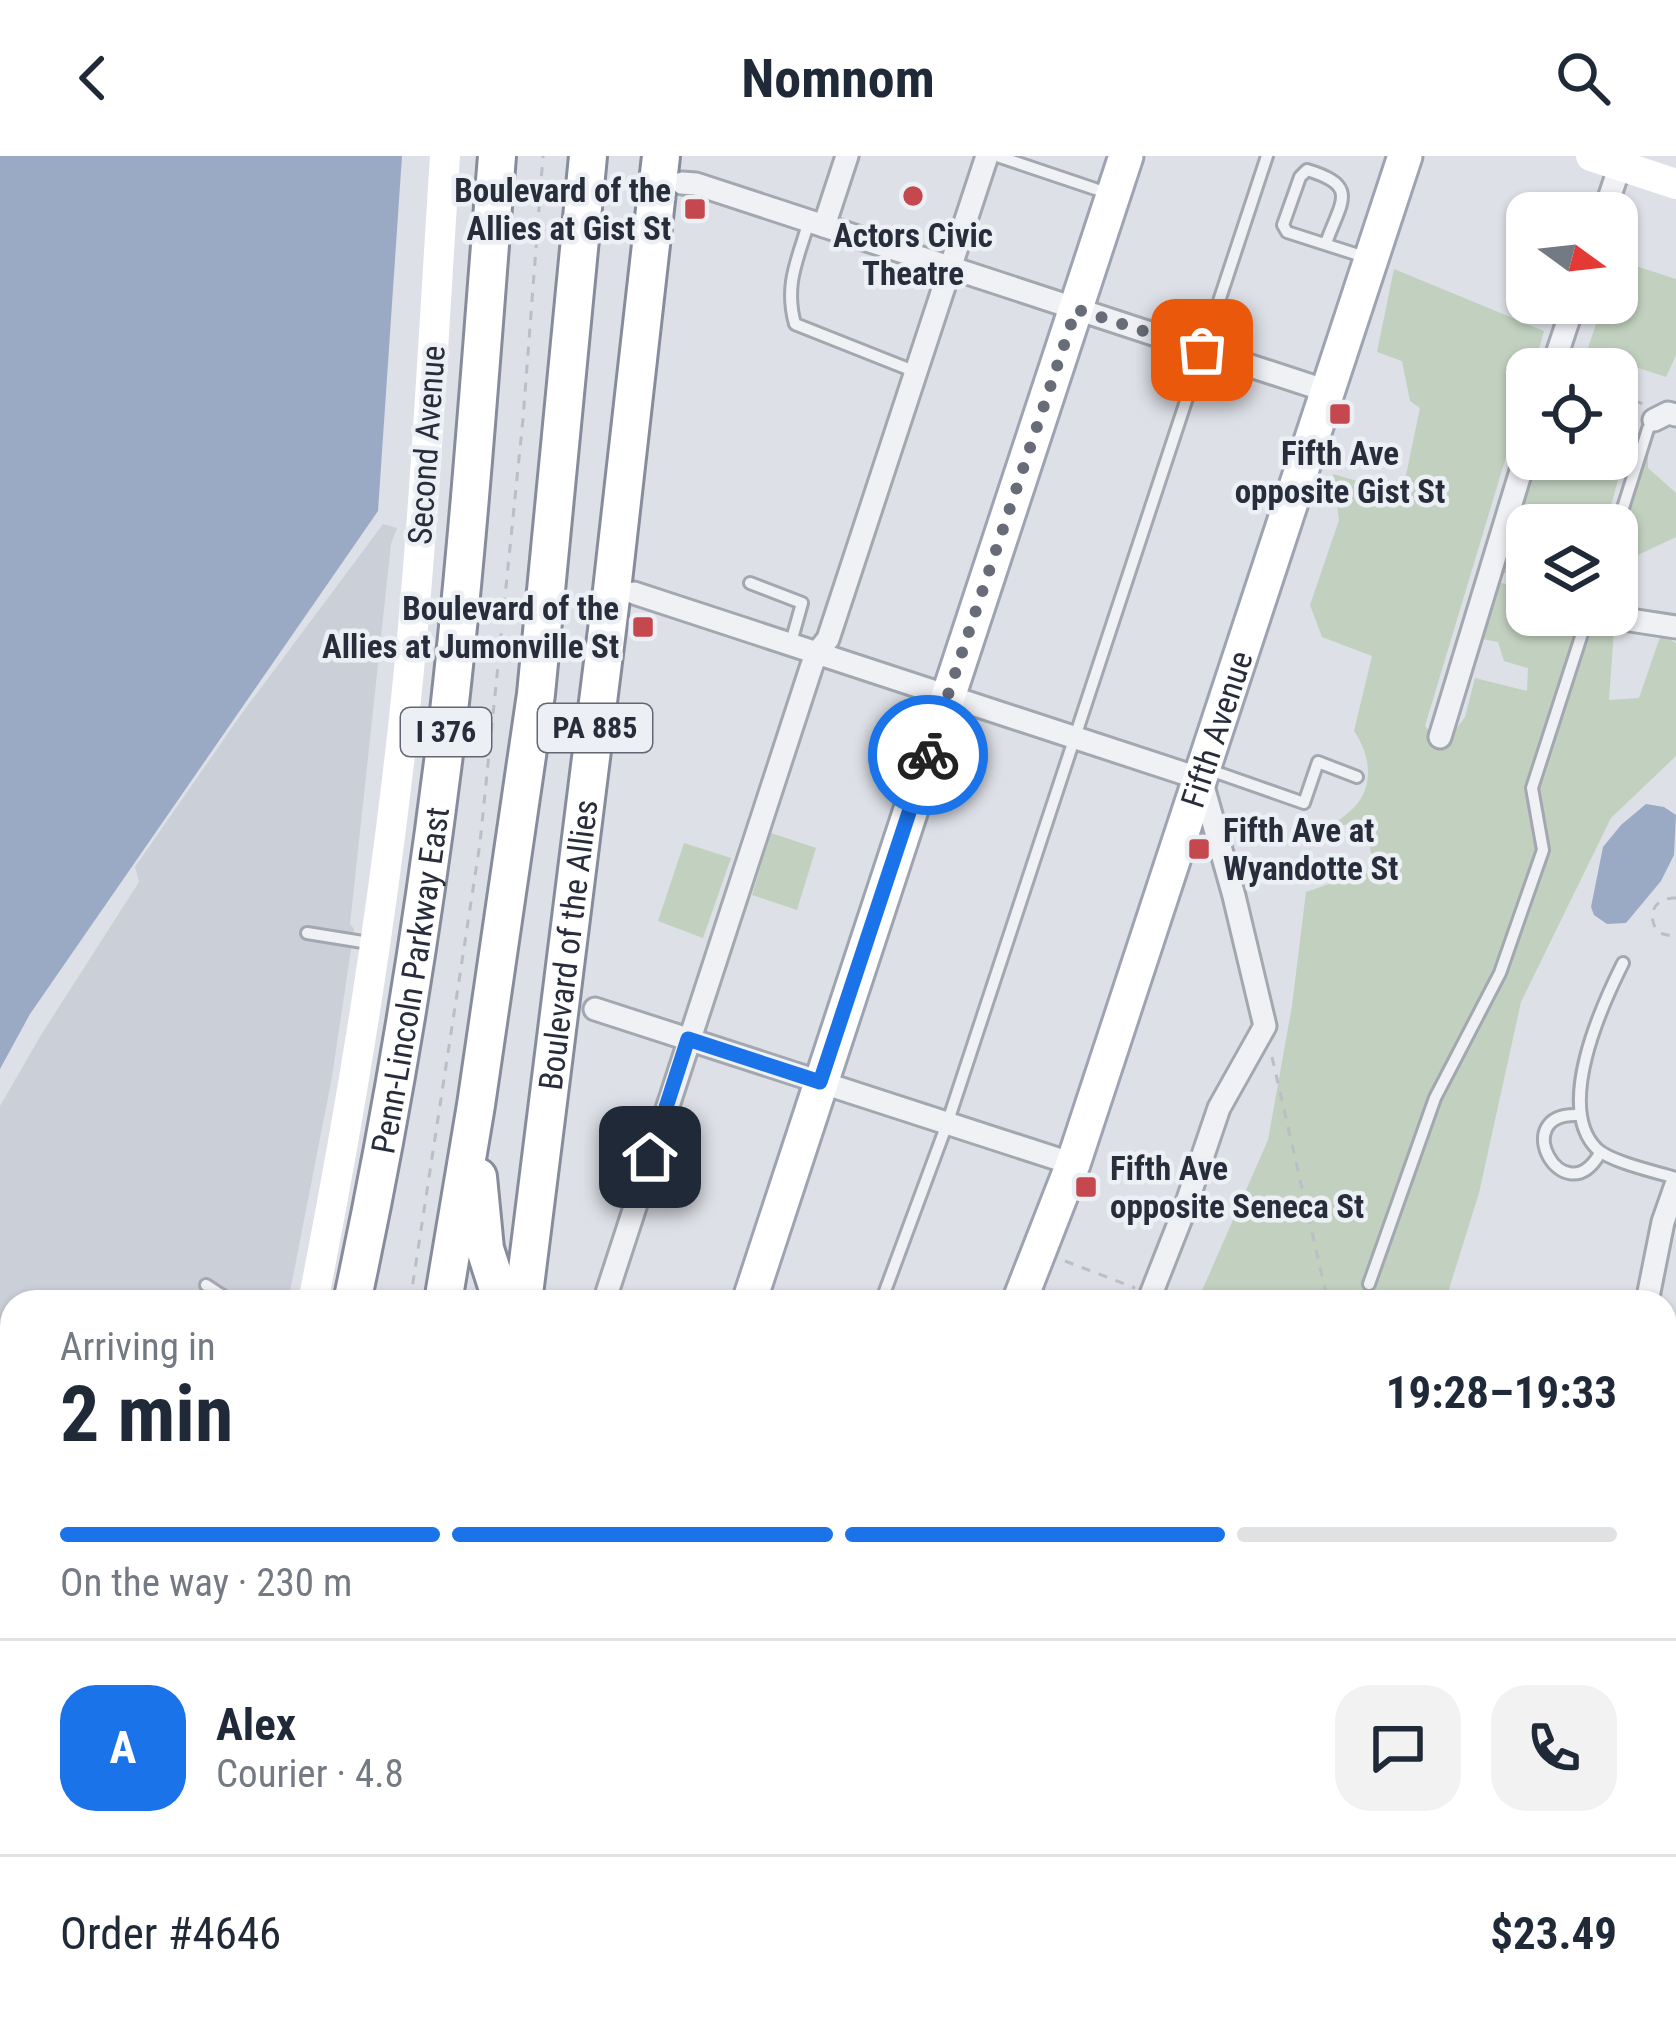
<!DOCTYPE html>
<meta charset="utf-8">
<style>
:root{--surface:#fff;--page:#f2f2f3;--text:#1f2937;--muted:#747a83;--line:#e0e1e3;--accent:#1a73e8}
body{margin:0;font-family:"Roboto Condensed",sans-serif;background:var(--page);color:var(--text);height:100vh;display:flex;flex-direction:column;font-size:45px;white-space:nowrap}
*{box-sizing:border-box;margin:0}
p{font-size:39px;color:var(--muted)}
.icon{flex:none;width:66px;height:66px;fill:none;stroke:currentColor;stroke-width:2;stroke-linecap:round;stroke-linejoin:round}
.map{position:relative;flex:1;overflow:hidden}
.drawer{position:absolute;left:0px;top:1134px;width:1677px;height:744px;display:flex;flex-direction:column;background:var(--surface);border-radius:36px 36px 0 0;box-shadow:0 3px 9px #0004}
.drawer>*{flex:none}
.needle{width:78px;rotate:105deg}
.tools{position:absolute;left:1506px;top:36px;display:grid;gap:24px}
.tools a{display:grid;place-items:center;width:132px;height:132px;border-radius:24px;background:var(--surface);box-shadow:0 3px 9px #0004;font-size:60px}
.pin{position:absolute;display:grid;place-items:center;width:102px;height:102px;color:#fff;margin:-51px;border-radius:24px;box-shadow:0 6px 18px #0006}
.courier{position:absolute;display:grid;place-items:center;width:120px;height:120px;margin:-60px;border:9px solid #1a73e8;border-radius:50%;background:#fff;color:#222;box-shadow:0 3px 15px #0007}
.overview em{font-style:normal;font-weight:700}
.overview div{display:flex;flex-direction:column-reverse}
.overview{display:flex;align-items:center;justify-content:space-between;height:204px;padding:0 60px}
h1{font-size:78px;font-weight:700;line-height:90px}
.bar{display:grid;grid-template-columns:repeat(4,1fr);gap:18px 12px;align-content:center;height:144px;padding:0 60px}
.bar i{height:15px;border-radius:9px;background:var(--line)}
.bar .selected{background:var(--accent)}
.bar p{grid-column:span 4}
.line{display:flex;align-items:center;gap:30px;padding:0 60px;border-top:3px solid var(--line)}
.line div{flex:1}
.round{display:grid;place-items:center;flex:none;width:126px;height:126px;border-radius:36px;background:var(--page)}
header{display:flex;justify-content:space-between;align-items:center;height:156px;padding:0 60px;background:var(--surface);font-size:54px;font-weight:700}
.map>svg:first-child{display:block}
.built{fill:#cbcfd8}
.green{fill:#c1d0bf}
.water{fill:#9aaac4}
.lines{fill:none;stroke-linecap:round;stroke-linejoin:round}
.lane-casing{stroke:#a3a7b0;stroke-width:16}
.street-casing{stroke:#a3a7b0;stroke-width:27}
.primary-casing{stroke:#9da3b1;stroke-width:39}
.highway-casing{stroke:#868c9c;stroke-width:42}
.path{stroke:#bcbec5;stroke-width:3;stroke-dasharray:9 9;stroke-linecap:butt}
.lane{stroke:#f0f1f5;stroke-width:10}
.street{stroke:#f0f1f5;stroke-width:21}
.secondary{stroke:#fff;stroke-width:30}
.primary{stroke:#fff;stroke-width:33}
.highway{stroke:#fff;stroke-width:36}
.done{stroke:#676c78;stroke-width:12;stroke-dasharray:0 21.6}
.route{stroke:#1a73e8;stroke-width:15}
.poi-dot{fill:#c5484e;stroke:#eceff4;stroke-width:4.5}
.labels{text-anchor:middle;stroke-width:9;stroke-linejoin:round;paint-order:stroke}
.shield{fill:#eceff4;stroke:#636773;stroke-width:3}
.shield-label{font-size:30px;font-weight:bold;fill:#282d3c}
.poi-label{font-size:33px;font-weight:bold;fill:#282d3c;stroke:#eceff4;text-anchor:end}
.street-label{font-size:33px;fill:#282d3c;stroke:#eceff4}
</style>
<header><svg class="icon" aria-label="back" viewBox="0 0 24 24"><path d="M15 5l-7 7 7 7"/></svg>Nomnom<svg class="icon" aria-label="search" viewBox="0 0 24 24"><circle cx="10" cy="10" r="6"/><path d="M15 15l6 6"/></svg></header>
<div class="map">
<svg width="1676" height="1878" viewBox="0 0 1676 1878">
<rect width="100%" height="100%" fill="#dde0e6"/>
<polygon class="built" points="383,368 397,372 391,388 350,768 354,773 332,921 288,1146 12,1146 12,1713 0,1709 0,950 41,879 139,726 135,711 240,560"/>
<g class="green">
<polygon points="1617,104 1676,123 1676,199 1666,221 1587,195 1603,147 1617,147"/>
<path d="M1394 113 1544 175 1533 213H1527V231L1425 570 1443 591 1465 561 1475 522 1527 535 1528 512 1504 505 1498 486 1477 482 1499 426 1527 435V459H1584L1614 474 1609 544 1639 542 1661 478 1676 487V600L1611 662 1521 846 1479 1037 1445 1146H1197L1268 984 1292 850 1306 736 1375 712 1363 664 1329 673C1338 664 1353 655 1360 644 1374 622 1368 595 1354 575L1372 500 1322 481 1310 449 1339 364 1333 318 1388 334 1405 324 1420 252 1410 245 1402 205 1377 196Z"/>
<polygon points="1617,253 1635,259 1606,369 1527,369 1527,421 1499,416 1534,303 1617,303"/>
<polygon points="1648,287 1648,312 1676,337 1676,381 1640,398 1617,421 1617,386 1640,296"/>
<polygon points="771,677 816,692 797,754 752,739"/>
<polygon points="684,687 731,702 703,782 658,765"/>
<path d="M1676 1163V1332C1668 1286 1662 1207 1676 1163Z"/>
<polygon points="1665,1519 1676,1588 1676,1621 1665,1628"/>
<polygon points="1665,1713 1676,1731 1676,1806 1665,1813"/>
<polygon points="1150,1866 1580,1866 1560,1878 1148,1878"/>
</g>
<g class="water">
<polygon points="0,0 402,0 378,355 30,858 0,913"/>
<polygon points="1646,648 1664,651 1676,659 1674,699 1661,725 1626,767 1607,768 1594,759 1591,751 1603,691 1621,669"/>
</g>
<g class="lines">
<g class="lane-casing">
<g id="lane">
<polyline points="997,0 1110,38"/>
<path d="M809 65C798 103 784 128 795 168L916 216"/>
<path d="M1326 87C1341 45 1360 30 1307 14L1300 21 1283 69 1287 76 1368 102"/>
<polyline points="1617,371 1648,273 1654,264"/>
<polyline points="750,427 802,447 790,490"/>
<polyline points="1207,613 1304,647 1318,606 1357,621"/>
<polyline points="307,777 369,787"/>
<path d="M1623 807C1601 851 1555 952 1597 993 1611 1006 1656 1016 1676 1022"/>
<path d="M1579 959C1506 955 1564 1061 1600 997"/>
<polyline points="1369,1128 1435,942 1500,817 1543,694 1532,632 1588,459"/>
<polyline points="206,1129 232,1146"/>
<polyline points="881,1146 947,968 1267,0"/>
<polyline points="0,1766 12,1768"/>
</g>
</g>
<g class="street-casing">
<g id="street">
<polyline points="682,27 696,28 1327,235"/>
<polyline points="1604,57 1623,1"/>
<polyline points="824,70 847,0"/>
<polyline points="1552,213 1574,147"/>
<polyline points="1654,264 1668,257 1676,259"/>
<polyline points="634,437 1201,623 1234,740 1265,870 1219,952 1185,1052 1148,1146"/>
<polyline points="1617,462 1676,471"/>
<polyline points="1440,581 1527,295"/>
<polyline points="595,853 1073,1008"/>
<polyline points="604,1146 811,512 816,498 828,483 987,0"/>
<polyline points="1647,1146 1663,1066 1676,1029"/>
<polyline points="1665,1376 1676,1417"/>
<polyline points="1665,1843 1676,1837"/>
<polyline points="933,1866 937,1878"/>
<polyline points="750,1878 763,1866"/>
<polyline points="1112,1878 1118,1866"/>
<polyline points="1609,1878 1628,1866"/>
</g>
</g>
<g class="primary-casing">
<g id="primary">
<polyline points="749,1146 1126,0"/>
<path id="s1" d="M1019 1146 1073 1008 1405 0"/>
<polyline points="0,1319 12,1324"/>
<polyline points="0,1353 12,1358"/>
<polyline points="0,1381 12,1387"/>
<polyline points="0,1416 12,1421"/>
<polyline points="603,1878 613,1866"/>
</g>
</g>
<g class="highway-casing">
<g id="highway">
<polyline points="478,1021 485,1093 502,1146"/>
<path id="s2" d="M352 1146C391 965 421 782 444 598 468 400 481 199 497 0"/>
<polyline points="443,1146 476,949 536,538 588,0"/>
<path id="s3" d="M523 1146 612 434 661 0"/>
<polyline points="117,1878 121,1866"/>
<polyline points="161,1878 166,1866"/>
<polyline points="215,1878 221,1866"/>
<polyline points="285,1878 290,1866"/>
<polyline points="322,1878 330,1866"/>
<polyline points="407,1878 412,1866"/>
</g>
</g>
<g class="path">
<polyline points="1617,238 1643,248"/>
<polyline points="1507,429 1527,432"/>
<path d="M1676 742C1654 741 1645 760 1659 777L1676 781"/>
<polyline points="1272,901 1328,1146"/>
<polyline points="1065,1105 1135,1132"/>
<polyline points="410,1146 480,687 523,263 543,0"/>
</g>
<use href="#lane" class="lane"/>
<use href="#street" class="street"/>
<g class="secondary">
<polyline points="1591,0 1676,28"/>
<path d="M313 1146C349 965 379 782 400 598 423 400 432 200 445 0"/>
<polyline points="1665,1673 1676,1668"/>
<polyline points="85,1878 90,1866"/>
</g>
<use href="#primary" class="primary"/>
<use href="#highway" class="highway"/>
</g>
<g class="lines">
<polyline class="done" points="928,599 1076,153 1202,194"/>
<polyline class="route" points="650,1001 688,883 820,926 928,599"/>
</g>
<g class="poi-dot">
<circle cx="913" cy="40" r="12"/>
<rect x="683" y="41" width="24" height="24" rx="6"/>
<rect x="1328" y="246" width="24" height="24" rx="6"/>
<rect x="631" y="459" width="24" height="24" rx="6"/>
<rect x="1187" y="681" width="24" height="24" rx="6"/>
<rect x="1074" y="1019" width="24" height="24" rx="6"/>
</g>
<g class="labels">
<g class="shield">
<rect x="538" y="548" width="114" height="48" rx="9"/>
<rect x="401" y="552" width="90" height="48" rx="9"/>
</g>
<g class="shield-label">
<text x="595" y="582">PA 885</text>
<text x="446" y="586">I 376</text>
</g>
<g class="poi-label">
<text x="671" y="46">Boulevard of the<tspan x="671" dy="38">Allies at Gist St</tspan></text>
<text x="913" y="91" text-anchor="middle">Actors Civic<tspan x="913" dy="38">Theatre</tspan></text>
<text x="1340" y="309" text-anchor="middle">Fifth Ave<tspan x="1340" dy="38">opposite Gist St</tspan></text>
<text x="619" y="464">Boulevard of the<tspan x="619" dy="38">Allies at Jumonville St</tspan></text>
<text x="1223" y="686" text-anchor="start">Fifth Ave at<tspan x="1223" dy="38">Wyandotte St</tspan></text>
<text x="1110" y="1024" text-anchor="start">Fifth Ave<tspan x="1110" dy="38">opposite Seneca St</tspan></text>
</g>
<g class="street-label">
<text transform="translate(426 289) rotate(-86)" y="12">Second Avenue</text>
<text dy="12" stroke="none"><textPath href="#s1" startOffset="606">Fifth Avenue</textPath></text>
<text dy="12" stroke="none"><textPath href="#s3" startOffset="360">Boulevard of the Allies</textPath></text>
<text dy="12" stroke="none"><textPath href="#s2" startOffset="327">Penn-Lincoln Parkway East</textPath></text>
</g>
</g>
</svg>
<div class="tools">
<a><svg class="needle" viewBox="-14 -14 28 28"><path d="M0-13l5 13h-10z" fill="#e53935"/><path d="M0 13l5-13h-10z" fill="#747a83"/></svg></a>
<a><svg class="icon" aria-label="locate" viewBox="0 0 24 24"><circle cx="12" cy="12" r="6"/><path d="M12 2v4M12 18v4M2 12h4M18 12h4"/></svg></a>
<a><svg class="icon" aria-label="layers" viewBox="0 0 24 24"><path d="M12 4l9 5-9 5-9-5zM3 14l9 5 9-5"/></svg></a>
</div>
<div class="pin" style="left:1202px;top:194px;background:#ea580c"><svg class="icon" aria-label="bag" viewBox="0 0 24 24"><path d="M5 8h14l-1 12H6zM9 8a3 3 0 0 1 6 0"/></svg></div>
<div class="pin" style="left:650px;top:1001px;background:#1f2937"><svg class="icon" aria-label="home" viewBox="0 0 24 24"><path d="M3 11l9-7 9 7M6 9v11h12V9"/></svg></div>
<div class="courier" style="left:928px;top:599px"><svg class="icon" aria-label="bike" viewBox="0 0 24 24"><circle cx="6" cy="16" r="4"/><circle cx="18" cy="16" r="4"/><path d="M6 16l4-8h5l3 8M10 8l3 8H6M13 5h3"/></svg></div>
<section class="drawer">
<div class="overview"><div><h1>2 min</h1><p>Arriving in</p></div><em>19:28–19:33</em></div>
<div class="bar"><i class="selected"></i><i class="selected"></i><i class="selected"></i><i></i><p>On the way · 230 m</p></div>
<div class="line" style="height:216px"><b class="round" style="background:var(--accent);color:#fff">A</b><div><b>Alex</b><p>Courier · 4.8</p></div><a class="round"><svg class="icon" aria-label="chat" viewBox="0 0 24 24"><path d="M4 5h16v11H9l-5 4z"/></svg></a><a class="round"><svg class="icon" aria-label="phone" viewBox="0 0 24 24"><path d="M5 4h4l2 5-3 2q2 4 5 5l2-3 5 2v4C11 20 4 13 5 4z"/></svg></a></div>
<div class="line" style="height:156px"><div>Order #4646</div><b>$23.49</b></div>
</section>
</div>
